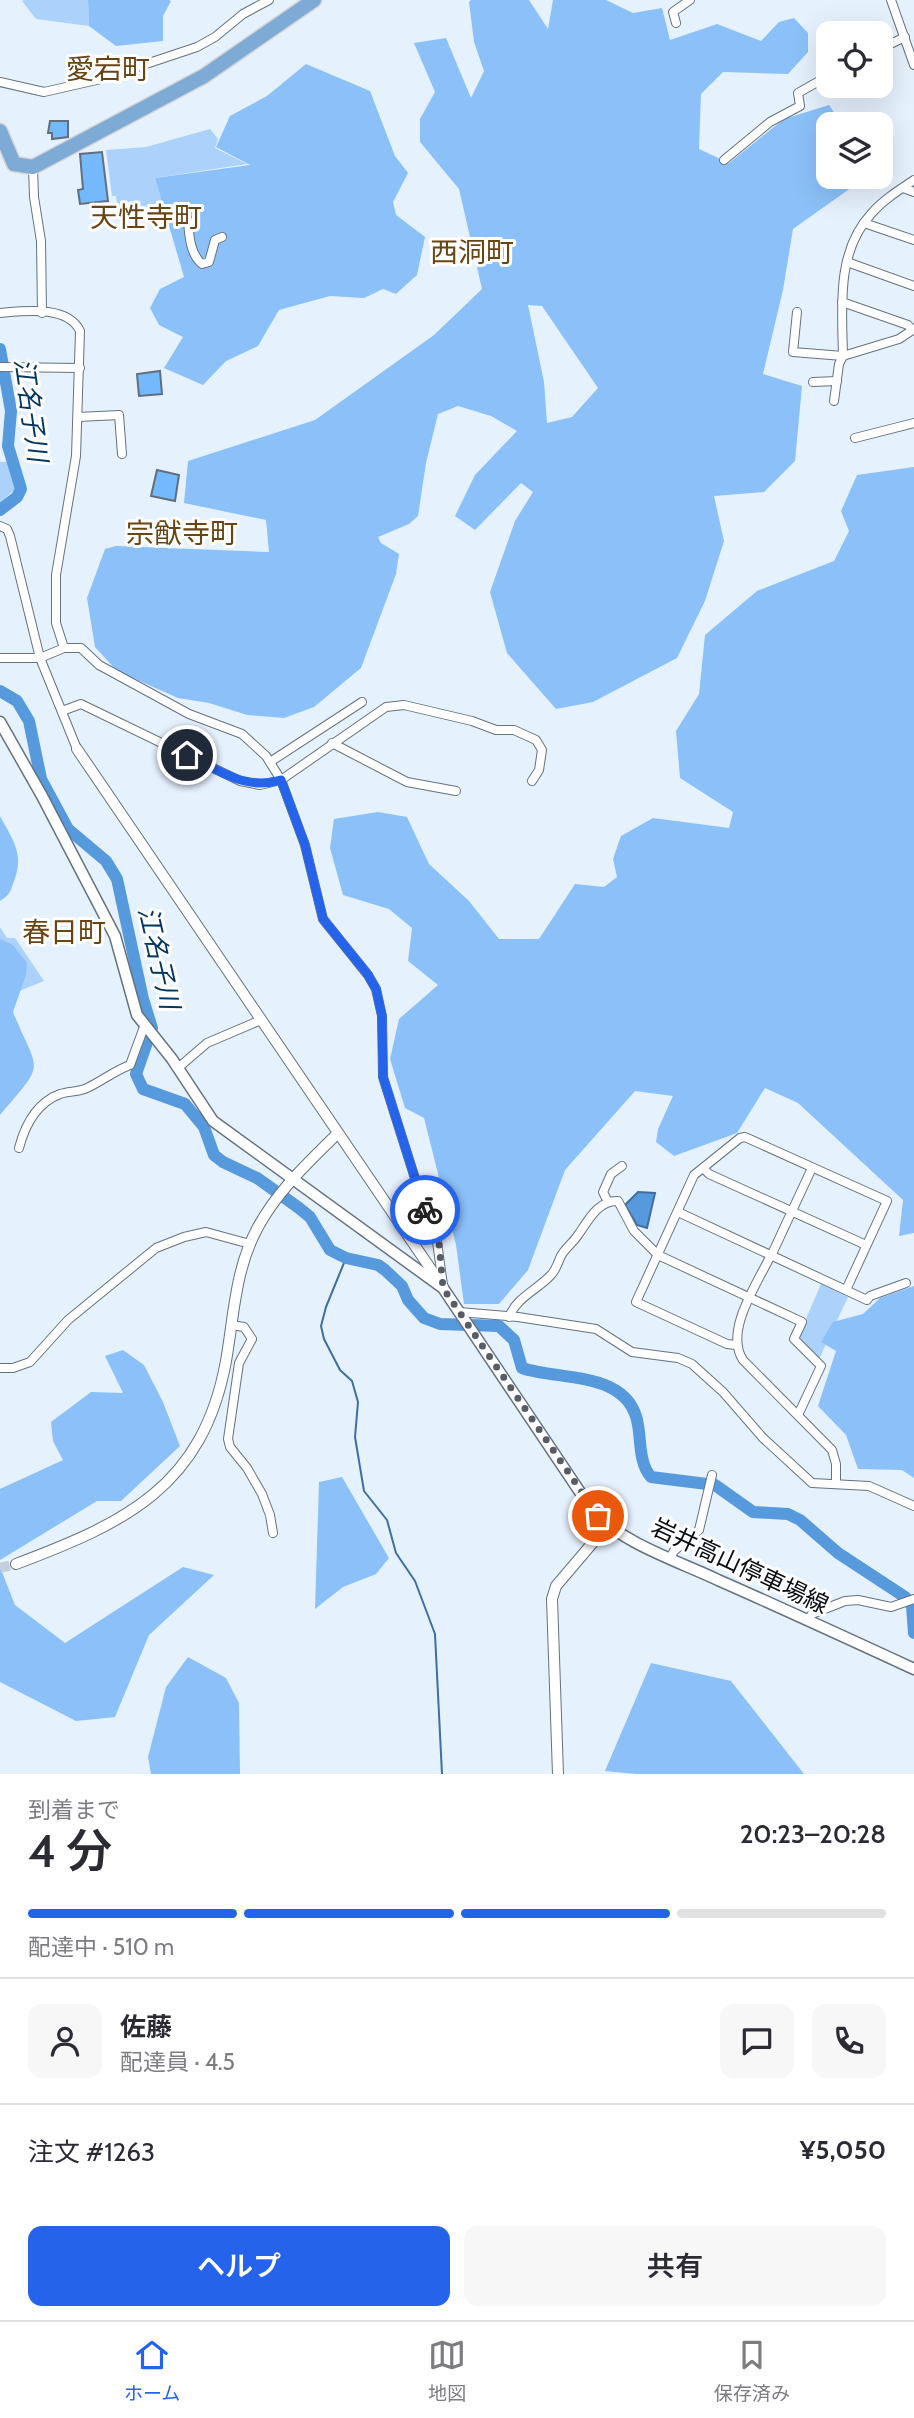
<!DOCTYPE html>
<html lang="ja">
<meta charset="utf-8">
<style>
:root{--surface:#fff;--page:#f7f7f7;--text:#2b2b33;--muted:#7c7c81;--line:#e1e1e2;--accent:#2563eb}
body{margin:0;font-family:Cabin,"Noto Sans JP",sans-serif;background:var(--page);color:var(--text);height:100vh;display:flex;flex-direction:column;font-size:26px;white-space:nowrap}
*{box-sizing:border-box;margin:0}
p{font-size:23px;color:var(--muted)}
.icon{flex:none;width:38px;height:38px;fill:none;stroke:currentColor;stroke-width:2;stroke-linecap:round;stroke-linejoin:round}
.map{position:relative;height:1774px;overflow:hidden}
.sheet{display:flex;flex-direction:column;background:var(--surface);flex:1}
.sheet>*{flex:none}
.tools{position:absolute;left:816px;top:21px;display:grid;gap:14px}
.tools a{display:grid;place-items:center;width:77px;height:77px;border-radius:14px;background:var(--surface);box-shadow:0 7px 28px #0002;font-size:35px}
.pin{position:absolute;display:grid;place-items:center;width:60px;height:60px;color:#fff;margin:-30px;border:4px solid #fff;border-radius:50%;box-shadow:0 2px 7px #0007}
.courier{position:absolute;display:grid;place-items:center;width:70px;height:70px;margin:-35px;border:5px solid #2563eb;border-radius:50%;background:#fff;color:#222;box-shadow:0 2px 9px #0007}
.overview em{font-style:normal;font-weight:600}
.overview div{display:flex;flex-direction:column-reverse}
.overview{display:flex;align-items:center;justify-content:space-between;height:119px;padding:0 28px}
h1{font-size:46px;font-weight:600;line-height:52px}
.bar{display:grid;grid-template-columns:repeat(4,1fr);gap:10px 7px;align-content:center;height:84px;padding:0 28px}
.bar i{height:9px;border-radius:5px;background:var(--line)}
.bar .selected{background:var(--accent)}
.bar p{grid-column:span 4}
.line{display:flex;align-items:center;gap:18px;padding:0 28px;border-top:2px solid var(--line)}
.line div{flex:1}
.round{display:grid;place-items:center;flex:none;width:74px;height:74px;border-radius:14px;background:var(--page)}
.button{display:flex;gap:14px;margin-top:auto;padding:14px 28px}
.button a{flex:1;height:80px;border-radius:14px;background:var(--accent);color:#fff;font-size:28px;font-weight:600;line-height:80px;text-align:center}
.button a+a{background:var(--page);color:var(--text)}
.tab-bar{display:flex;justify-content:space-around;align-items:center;height:98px;border-top:2px solid var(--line);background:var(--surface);font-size:19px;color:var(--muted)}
.tab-bar a{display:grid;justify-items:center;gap:4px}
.tab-bar .selected{color:var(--accent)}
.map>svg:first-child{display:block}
.green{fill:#acd2fb}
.forest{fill:#8bc1f8;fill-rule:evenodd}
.water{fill:#5699dc;stroke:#3f6fa0;stroke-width:2}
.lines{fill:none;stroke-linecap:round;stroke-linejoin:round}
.stream{stroke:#3f6fa0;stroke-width:2}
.river{stroke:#5699dc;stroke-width:12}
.building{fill:#74b9fd;stroke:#626e7c;stroke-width:2}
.tertiary-tunnel{stroke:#c5cfdb;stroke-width:10;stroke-dasharray:10 5;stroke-linecap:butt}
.minor-casing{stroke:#65727f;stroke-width:10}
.tertiary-casing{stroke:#65727f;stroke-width:12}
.secondary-casing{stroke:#65727f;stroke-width:13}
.trunk-casing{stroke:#d3d4d5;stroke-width:17}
.minor{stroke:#fff;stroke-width:8}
.tertiary{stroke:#fff;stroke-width:10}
.secondary{stroke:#fff;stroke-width:10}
.trunk{stroke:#7eaad6;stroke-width:14}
.done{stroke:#575d66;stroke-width:7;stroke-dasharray:0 12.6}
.route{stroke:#2563eb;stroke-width:9}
.labels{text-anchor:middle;stroke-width:6;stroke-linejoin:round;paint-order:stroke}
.street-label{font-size:24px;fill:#0a0e14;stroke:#fff}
.water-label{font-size:26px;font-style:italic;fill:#033762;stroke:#fff}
.quarter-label{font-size:28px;fill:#6a4514;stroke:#fff}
</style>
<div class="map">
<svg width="914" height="1774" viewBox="0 0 914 1774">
<rect width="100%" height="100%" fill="#e6f1fe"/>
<g class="green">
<polygon points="24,0 88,0 89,26 36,19 22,1"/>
<polygon points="210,129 218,139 215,148 247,164 155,178 163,205 118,210 116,196 112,196 106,150 146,147"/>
<polygon points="0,462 7,462 15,479 15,489 0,503"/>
<polygon points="0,927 7,938 15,938 44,981 12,994 0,1012"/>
<polygon points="821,1284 848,1297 819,1359 801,1340 799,1335"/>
</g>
<g class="forest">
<polygon points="88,0 169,0 171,1 163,16 163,41 116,46 89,26"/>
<path d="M471 0H529L548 29 553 0H606L633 13 662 8 670 40 717 24 761 41 779 22 794 18 808 33V52L788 74 723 72 701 94 699 149 729 163 784 119 829 105 842 124H828V177H856L855 185 793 229 783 290 763 374 802 386 795 461 764 492 714 496 724 541 705 601 677 658 593 702 556 709 507 653 490 592 515 521 533 492 521 483 475 530 455 516 475 475 517 431 491 416 458 406 438 414 426 463 418 516 409 524 378 537 381 543 399 554 396 574 361 668 314 707 284 718 247 715 209 703 178 698 117 671 95 647 87 598 105 549 116 546 269 552 266 520 184 503 188 461 315 420 434 335 482 289 459 189 420 142V119L435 92 414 43 446 38 471 98 484 71 474 42 469 2ZM528 305 542 306 598 388 572 417 547 423 544 382Z"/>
<polygon points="306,64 370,91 395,156 408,173 393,202 396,215 425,237 417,275 396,294 383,289 364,298 330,296 279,310 258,346 226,361 203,385 164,368 183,337 159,325 150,308 160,289 184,277 155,178 250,165 216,147 230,116 267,96"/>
<polygon points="914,467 914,1233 899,1236 903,1200 798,1103 765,1088 737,1133 674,1156 656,1142 658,1129 673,1096 635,1091 565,1170 528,1270 499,1304 464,1304 456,1245 424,1118 405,1108 390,1059 399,1019 438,985 408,961 412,928 389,909 343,895 330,848 334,819 378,812 407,817 429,864 469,901 499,939 539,939 575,884 604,887 617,877 613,859 621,836 653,818 729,828 733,812 680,778 676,731 699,694 705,635 757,591 834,561 849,531 841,511 857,475"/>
<path d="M0 816C14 842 25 855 13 884 10 893 8 896 0 901Z"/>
<path d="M0 939 13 945 27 963 26 975 13 1012C39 1075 47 1060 0 1115Z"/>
<polygon points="914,1286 914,1478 902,1470 858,1469 846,1435 818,1406 836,1351 821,1342 833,1322 863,1314 880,1298"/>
<polygon points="123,1350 144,1365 163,1402 180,1446 121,1501 97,1501 0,1560 0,1489 63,1460 53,1441 51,1422 91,1392 123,1393 105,1356"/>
<polygon points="342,1477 389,1558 376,1574 343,1587 315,1609 319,1482"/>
<polygon points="0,1567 15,1605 65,1643 183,1567 214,1575 149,1635 115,1717 76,1721 0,1682"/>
<polygon points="188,1657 226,1678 239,1703 240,1774 151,1774 148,1757 166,1687"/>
<polygon points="651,1663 731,1681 804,1774 636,1774 605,1771"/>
</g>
<polygon class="water" points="638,1192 655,1193 647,1228 637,1225 625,1205"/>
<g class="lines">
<g class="stream">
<polyline points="346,1258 326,1307 321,1326 324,1339 340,1370 352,1381 358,1402 355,1437 364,1491 387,1520 396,1553 415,1581 435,1634 442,1774"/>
<polyline points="912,1606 914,1605"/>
</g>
<g class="river">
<polyline points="0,349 11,411 8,446 21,489 17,497 0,510"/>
<path d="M0 691 17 701 29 721 41 779 68 829 106 861 117 879 143 999 152 1028 136 1074 143 1089 185 1104 204 1127 214 1155 223 1162 257 1178 299 1208 310 1217 330 1250 346 1258 378 1265 385 1270 402 1286 408 1300 424 1318 440 1324 499 1326 514 1340 522 1368C560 1381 630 1370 638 1425 641 1441 639 1464 651 1477L715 1485 753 1512 788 1514 800 1520 838 1553 905 1597 912 1606 914 1633"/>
</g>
</g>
<g class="building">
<polygon points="50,121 68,121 68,137 52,139 52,133 48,133"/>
<polygon points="102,152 108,201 80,204 78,190 83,189 80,154"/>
<polygon points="160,371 162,394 139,396 137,374"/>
<polygon points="157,470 179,475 175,501 151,496"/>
</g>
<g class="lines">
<polyline class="tertiary-tunnel" points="0,1568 16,1564"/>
<g class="minor-casing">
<g id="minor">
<polyline points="891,0 914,65"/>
<polyline points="676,23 673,12 690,0"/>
<polyline points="880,49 905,37"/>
<polyline points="0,82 44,92 101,79 197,47 215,37 243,14 269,0"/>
<polyline points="724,160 770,122 800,106 798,93 828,76"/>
<polyline points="33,167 34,197 41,241 42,313"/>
<polyline points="903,188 914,192"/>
<path d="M188 220C189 235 190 254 202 264L209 262 215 240 222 237"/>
<polyline points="864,223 914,240"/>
<polyline points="847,262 914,286"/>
<polyline points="842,302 908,325 912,330"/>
<polyline points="797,312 793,352 843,356 899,339 914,329"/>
<path d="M0 313C24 311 68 305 80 331L76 456 56 575V623L64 648"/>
<polyline points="0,367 80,368"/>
<polyline points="813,382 837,381"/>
<path d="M834 401 839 364 843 356C842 308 836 252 871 214 883 200 899 190 914 180"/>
<polyline points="78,417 119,415 122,454"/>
<polyline points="855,438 914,423"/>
<polyline points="0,526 7,529 10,536 40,658 77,749"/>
<polyline points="0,658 40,658 64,648 81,648 99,665 189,714 242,734 266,756 281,780 305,845 323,919 368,975 376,989 382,1016 383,1077 424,1207 436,1235 443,1285"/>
<polyline points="62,711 81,704 240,781 260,785 281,780 386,707 404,705 472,721 496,730 514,730 536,740 542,750 539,770 532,781"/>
<polyline points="332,743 407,782 456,791"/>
<polyline points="270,762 362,702"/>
<polyline points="178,1068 207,1043 261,1020"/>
<path d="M19 1148C25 1125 36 1103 60 1094 69 1091 79 1092 87 1088 102 1081 114 1071 130 1065L144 1027"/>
<polyline points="703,1168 709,1174 866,1245"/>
<polyline points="608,1202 603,1192 611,1174 622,1166"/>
<polyline points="678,1212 867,1300 870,1296 906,1283"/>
<path d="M771 1255C757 1284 724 1331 743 1360L832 1450 836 1464V1484"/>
<polyline points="771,1256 812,1168"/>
<polyline points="459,1312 518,1317 596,1329 632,1352 678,1358 692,1364 723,1392 763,1438 812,1483 869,1486 914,1506"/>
<path d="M509 1317C517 1297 537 1290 551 1275 556 1270 558 1262 561 1256 565 1248 573 1243 578 1235 588 1221 598 1200 618 1201L634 1231 658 1255 802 1322 794 1339 821 1366 798 1415"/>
<polyline points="231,1325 244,1327 252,1339 239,1363 228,1439 230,1447 247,1468 262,1494 270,1515 273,1533"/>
<polyline points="736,1345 727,1344 636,1302 694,1175 740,1138 745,1137 887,1201 846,1290"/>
<polyline points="0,1368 13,1368 30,1362 68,1320 156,1248 184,1237 206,1232 250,1244"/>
<polyline points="670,1558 674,1551 699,1530 712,1475"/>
<polyline points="808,1620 812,1614 845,1601 858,1600 891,1607 914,1599"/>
</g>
</g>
<g class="tertiary-casing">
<g id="tertiary">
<polyline points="77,749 443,1287"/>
<path d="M16 1564C125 1523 203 1487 226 1361 234 1315 235 1269 258 1227 278 1190 308 1163 337 1134"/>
<polyline points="558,1774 552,1599 556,1586 601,1533 612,1528"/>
</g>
</g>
<g class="secondary-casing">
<path id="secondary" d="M0 722 42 796 115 936 137 1015 172 1059 213 1121 443 1288 592 1510C621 1543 678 1561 718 1580 784 1609 849 1639 914 1669"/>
</g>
<g class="trunk-casing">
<polyline id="trunk" points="0,131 14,164 33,167 204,76 314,0"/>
</g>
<use href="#minor" class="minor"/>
<use href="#tertiary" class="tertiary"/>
<use href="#secondary" class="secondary"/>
<use href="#trunk" class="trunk"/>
</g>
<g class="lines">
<polyline class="done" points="425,1210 439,1243 443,1288 598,1516"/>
<path class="route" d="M187 755C219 770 245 791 281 780L305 845 323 919 368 975 376 989 382 1016 383 1077 425 1210"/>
</g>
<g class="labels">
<g class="street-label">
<text transform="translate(740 1566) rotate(25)" y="8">岩井高山停車場線</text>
</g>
<g class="water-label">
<text transform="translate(31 410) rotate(82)" y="9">江名子川</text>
<text transform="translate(159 958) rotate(77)" y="9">江名子川</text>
</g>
<g class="quarter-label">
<text x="108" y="79">愛宕町</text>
<text x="146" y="227">天性寺町</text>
<text x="472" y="262">西洞町</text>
<text x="182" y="543">宗猷寺町</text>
<text x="64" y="942">春日町</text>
</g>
</g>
</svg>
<div class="tools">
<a><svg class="icon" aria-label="locate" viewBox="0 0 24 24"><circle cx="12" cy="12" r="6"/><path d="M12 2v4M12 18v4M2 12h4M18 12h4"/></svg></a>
<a><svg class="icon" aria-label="layers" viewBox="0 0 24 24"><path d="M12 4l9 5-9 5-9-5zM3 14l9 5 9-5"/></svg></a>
</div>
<div class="pin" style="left:598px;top:1516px;background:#ea580c"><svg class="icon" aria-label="bag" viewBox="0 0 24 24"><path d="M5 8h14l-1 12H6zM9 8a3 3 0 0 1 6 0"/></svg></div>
<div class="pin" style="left:187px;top:755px;background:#1f2937"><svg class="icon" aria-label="home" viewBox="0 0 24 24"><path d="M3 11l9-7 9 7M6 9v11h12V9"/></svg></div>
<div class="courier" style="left:425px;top:1210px"><svg class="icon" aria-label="bike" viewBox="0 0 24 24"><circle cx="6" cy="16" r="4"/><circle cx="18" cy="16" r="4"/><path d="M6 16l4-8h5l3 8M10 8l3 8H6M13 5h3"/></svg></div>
</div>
<section class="sheet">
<div class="overview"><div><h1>4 分</h1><p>到着まで</p></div><em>20:23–20:28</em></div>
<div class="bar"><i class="selected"></i><i class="selected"></i><i class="selected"></i><i></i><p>配達中 · 510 m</p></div>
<div class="line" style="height:126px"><a class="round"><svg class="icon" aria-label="person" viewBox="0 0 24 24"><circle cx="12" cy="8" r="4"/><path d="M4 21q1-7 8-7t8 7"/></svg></a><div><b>佐藤</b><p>配達員 · 4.5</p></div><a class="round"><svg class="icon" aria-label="chat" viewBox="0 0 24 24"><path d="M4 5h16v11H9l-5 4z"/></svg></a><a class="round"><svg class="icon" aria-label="phone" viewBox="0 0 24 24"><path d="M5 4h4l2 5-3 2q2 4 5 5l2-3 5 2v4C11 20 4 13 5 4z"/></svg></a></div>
<div class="line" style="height:91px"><div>注文 #1263</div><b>¥5,050</b></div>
<div class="button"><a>ヘルプ</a><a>共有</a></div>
</section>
<nav class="tab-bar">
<a class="selected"><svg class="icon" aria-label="home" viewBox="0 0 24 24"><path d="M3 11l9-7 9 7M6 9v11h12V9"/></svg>ホーム</a>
<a><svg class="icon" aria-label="map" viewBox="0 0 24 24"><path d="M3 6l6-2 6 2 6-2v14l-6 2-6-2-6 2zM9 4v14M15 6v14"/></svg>地図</a>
<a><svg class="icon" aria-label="saved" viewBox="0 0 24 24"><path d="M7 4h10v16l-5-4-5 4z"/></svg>保存済み</a>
</nav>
